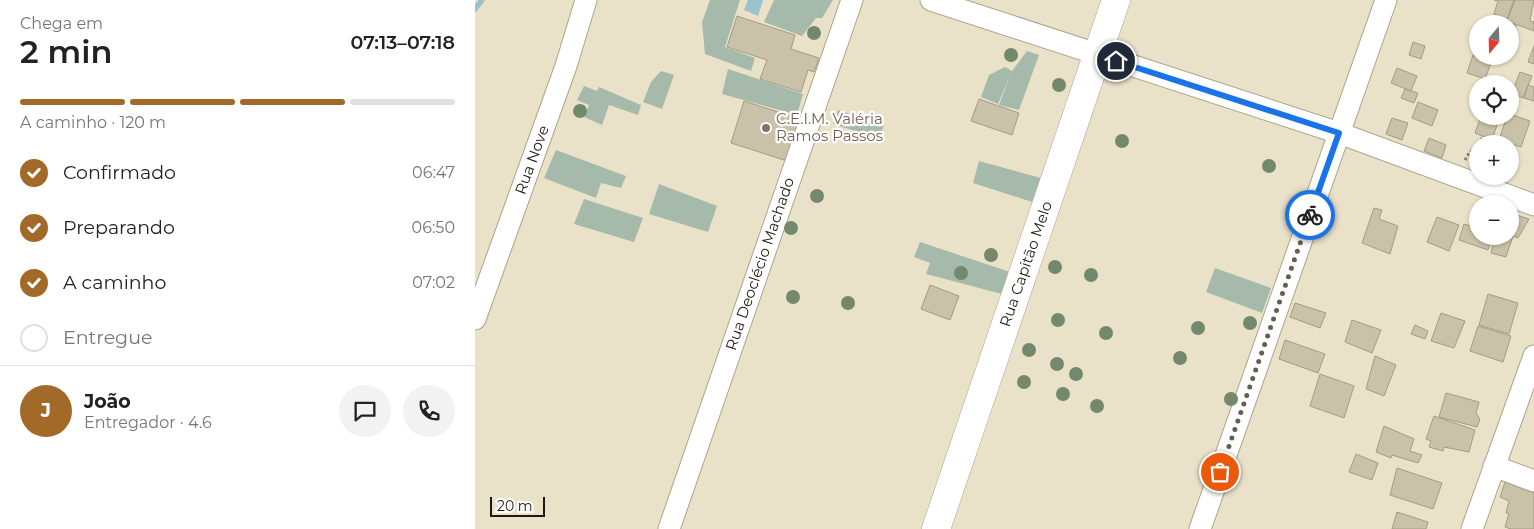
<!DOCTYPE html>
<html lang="pt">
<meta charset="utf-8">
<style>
:root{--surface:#fff;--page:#f2f2f2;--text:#222;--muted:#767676;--line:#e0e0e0;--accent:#a26928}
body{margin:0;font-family:Montserrat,sans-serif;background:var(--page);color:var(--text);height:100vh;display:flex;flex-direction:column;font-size:19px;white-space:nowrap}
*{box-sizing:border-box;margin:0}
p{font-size:16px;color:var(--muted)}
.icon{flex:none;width:28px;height:28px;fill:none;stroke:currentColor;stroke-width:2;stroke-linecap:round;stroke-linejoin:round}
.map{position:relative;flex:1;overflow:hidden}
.panel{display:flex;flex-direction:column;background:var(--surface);width:475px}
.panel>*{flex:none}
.needle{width:32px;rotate:199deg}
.tools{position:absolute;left:994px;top:15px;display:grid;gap:10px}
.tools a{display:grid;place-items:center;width:50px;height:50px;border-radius:50%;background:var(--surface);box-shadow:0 1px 4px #0004;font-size:25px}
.scale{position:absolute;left:15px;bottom:12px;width:55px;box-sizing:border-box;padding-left:5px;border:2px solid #1c1910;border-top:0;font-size:14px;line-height:18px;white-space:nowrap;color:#1c1910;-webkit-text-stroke:4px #fff;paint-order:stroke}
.pin{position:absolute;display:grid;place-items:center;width:42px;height:42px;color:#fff;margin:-21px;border:2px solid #fff;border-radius:50%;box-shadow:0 1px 5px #0007}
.courier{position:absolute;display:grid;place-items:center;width:50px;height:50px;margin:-25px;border:4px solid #1a73e8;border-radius:50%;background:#fff;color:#222;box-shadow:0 1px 6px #0007}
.head em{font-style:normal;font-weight:600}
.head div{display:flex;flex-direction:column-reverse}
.head{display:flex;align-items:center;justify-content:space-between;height:85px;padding:0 20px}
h1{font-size:32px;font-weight:600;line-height:38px}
.bar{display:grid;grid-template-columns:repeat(4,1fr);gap:8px 5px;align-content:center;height:60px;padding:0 20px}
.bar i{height:6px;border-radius:4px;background:var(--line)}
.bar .current{background:var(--accent)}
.bar p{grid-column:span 4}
.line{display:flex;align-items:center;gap:12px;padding:0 20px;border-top:1px solid var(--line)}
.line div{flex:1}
.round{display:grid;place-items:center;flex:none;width:52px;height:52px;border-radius:26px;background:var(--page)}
ol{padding:0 20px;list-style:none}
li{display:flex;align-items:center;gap:15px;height:55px}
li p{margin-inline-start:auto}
li .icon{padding:5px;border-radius:50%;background:var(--accent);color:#fff;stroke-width:4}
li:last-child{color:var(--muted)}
li i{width:28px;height:28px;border:2px solid var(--line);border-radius:50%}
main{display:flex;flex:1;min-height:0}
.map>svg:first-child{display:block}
.green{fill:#a5baaa}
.water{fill:#9cc3cb}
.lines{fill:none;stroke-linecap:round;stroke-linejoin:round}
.stream{stroke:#9cc3cb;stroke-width:5.5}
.building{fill:#c9c2a9;stroke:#a39c84}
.street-casing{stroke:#aba48c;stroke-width:23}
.secondary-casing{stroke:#aba48c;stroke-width:29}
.path{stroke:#807b69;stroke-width:3;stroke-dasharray:2.5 2.5;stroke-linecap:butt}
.street{stroke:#fff;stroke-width:21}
.secondary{stroke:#fff;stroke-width:28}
.tree{fill:#73896e}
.done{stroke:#645f50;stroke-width:5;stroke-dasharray:0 9}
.route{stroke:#1a73e8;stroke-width:6}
.education-dot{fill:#8d6e63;stroke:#fff;stroke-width:2}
.labels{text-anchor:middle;stroke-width:4.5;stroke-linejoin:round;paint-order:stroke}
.education-label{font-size:15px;fill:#785e54;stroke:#fff;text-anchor:start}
.street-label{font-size:15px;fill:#1c1910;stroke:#fff}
</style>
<main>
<section class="panel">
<div class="head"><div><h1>2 min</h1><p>Chega em</p></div><em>07:13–07:18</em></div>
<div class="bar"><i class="current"></i><i class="current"></i><i class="current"></i><i></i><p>A caminho · 120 m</p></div>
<ol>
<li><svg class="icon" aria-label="check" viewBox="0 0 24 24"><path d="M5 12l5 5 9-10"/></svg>Confirmado<p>06:47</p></li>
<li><svg class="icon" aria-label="check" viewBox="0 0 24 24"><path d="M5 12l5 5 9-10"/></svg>Preparando<p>06:50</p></li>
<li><svg class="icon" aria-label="check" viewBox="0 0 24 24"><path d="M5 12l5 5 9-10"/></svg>A caminho<p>07:02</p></li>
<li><i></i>Entregue</li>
</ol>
<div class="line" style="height:90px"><b class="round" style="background:var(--accent);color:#fff">J</b><div><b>João</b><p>Entregador · 4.6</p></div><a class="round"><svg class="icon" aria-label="chat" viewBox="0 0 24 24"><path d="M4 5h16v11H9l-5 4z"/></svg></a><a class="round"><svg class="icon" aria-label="phone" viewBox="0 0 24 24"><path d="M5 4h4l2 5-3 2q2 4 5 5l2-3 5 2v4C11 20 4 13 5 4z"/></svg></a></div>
</section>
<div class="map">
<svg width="1059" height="529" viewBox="0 0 1059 529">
<rect width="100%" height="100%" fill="#eae2c8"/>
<g class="green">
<polygon points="235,0 265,0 250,47 280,58 276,71 230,54 227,22"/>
<polygon points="299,0 358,0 347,18 341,18 327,36 289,22"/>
<polygon points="552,51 564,55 544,110 524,105 536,73 523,104 506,97 514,75 530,67 537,71"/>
<polygon points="253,69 328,94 322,115 247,94"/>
<polygon points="186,71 199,75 187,109 168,102 176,82"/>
<polygon points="109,86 122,91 124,87 166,105 163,115 134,105 127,125 109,117 114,105 102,100"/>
<polygon points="363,110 409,125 406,133 396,130 393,135 358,124"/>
<polygon points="81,150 151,176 146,188 126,183 121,198 69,178"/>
<polygon points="504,161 566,178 557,202 498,183"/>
<polygon points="184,184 242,206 233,232 174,214"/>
<polygon points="109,199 168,218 159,242 99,224"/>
<polygon points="445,242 535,272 527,294 451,274 455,263 439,257"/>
<polygon points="740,268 796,288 787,313 731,292"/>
</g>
<polygon class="water" points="273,0 288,0 283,16 269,10"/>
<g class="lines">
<polyline class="stream" points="0,9 7,0"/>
</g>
<g class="building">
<polygon points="1019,0 1039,0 1032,19 1019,14 1023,1"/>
<polygon points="1040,0 1059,0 1055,21 1059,22 1059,31 1032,21"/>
<polygon points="262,16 320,35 316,49 344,58 339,72 333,70 326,92 285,79 292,60 252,47"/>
<polygon points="1017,16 1041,25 1035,40 1035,24 1014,24"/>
<polygon points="938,42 950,46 946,59 934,55"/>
<polygon points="1059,46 1059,64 1053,62"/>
<polygon points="998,55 1016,63 1010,79 992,73"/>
<polygon points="922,68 942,76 936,91 916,83"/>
<polygon points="1045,72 1057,76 1048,98 1037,93"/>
<polygon points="1053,85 1059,87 1059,101 1049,98"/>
<polygon points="930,89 943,93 939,103 926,98"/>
<polygon points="504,99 544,113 537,135 496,121"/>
<polygon points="269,101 325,119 312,161 256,143"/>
<polygon points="943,102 963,110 957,126 937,118"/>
<polygon points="1035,114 1055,121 1046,147 1024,140 1032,116 1035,116"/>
<polygon points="1006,116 1025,116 1017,140 1000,133"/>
<polygon points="917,118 933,123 927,140 911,134"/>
<polygon points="954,138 971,145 967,158 949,151"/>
<polygon points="899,208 907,210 904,219 923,226 915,254 887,243"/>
<polygon points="1035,213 1054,219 1043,238 1038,236 1031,257 1016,253 1020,236 1035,236"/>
<polygon points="962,217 984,225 974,251 952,242"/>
<polygon points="989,224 1002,228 1002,236 1018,236 1013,250 984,240"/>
<polygon points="455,285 484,296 475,320 446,309"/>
<polygon points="1013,294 1043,303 1034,334 1004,325"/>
<polygon points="820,303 851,313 845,328 815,317"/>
<polygon points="966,313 990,321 979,348 956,341"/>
<polygon points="877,320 906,330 897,353 870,342"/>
<polygon points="940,325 953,331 950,339 936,334"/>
<polygon points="1003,326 1036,336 1028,362 995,351"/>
<polygon points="810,340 850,354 843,373 804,359"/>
<polygon points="900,356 921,365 909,396 891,389"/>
<polygon points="845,374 879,386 869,418 835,406"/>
<polygon points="971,393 1004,402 1001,413 1005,419 1002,427 964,417"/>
<polygon points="959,416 1000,430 994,452 969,447 968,451 954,447 956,441 951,439"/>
<polygon points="909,426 939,439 935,451 947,455 943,463 917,455 916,458 901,452"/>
<polygon points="881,454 903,463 897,480 874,472"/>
<polygon points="922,468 967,483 958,509 915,495"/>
<polygon points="1030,482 1059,493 1059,529 1036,529 1030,527 1034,513 1031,513 1034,501 1025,497"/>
<polygon points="922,512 953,522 951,529 917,529"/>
</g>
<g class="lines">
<g class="street-casing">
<g id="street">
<polyline points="456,0 864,133 1059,205"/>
<polyline points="0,319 91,66 111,0"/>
<polyline points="1019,466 1059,481"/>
<polyline points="194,529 377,0"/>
<polyline points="725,529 911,0"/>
<polyline points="997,529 1059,356"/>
</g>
</g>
<g class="secondary-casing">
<polyline id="secondary" points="461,529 641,0"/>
</g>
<g class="path">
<polyline points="1005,144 1007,138"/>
<polyline points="990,160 995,152 1002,148"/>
</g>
<use href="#street" class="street"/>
<use href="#secondary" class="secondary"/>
</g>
<g class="tree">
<circle cx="339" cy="33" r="7"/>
<circle cx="536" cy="55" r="7"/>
<circle cx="584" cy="85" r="7"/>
<circle cx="105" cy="111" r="7"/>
<circle cx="647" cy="141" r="7"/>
<circle cx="794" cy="166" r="7"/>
<circle cx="342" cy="196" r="7"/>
<circle cx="316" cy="228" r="7"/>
<circle cx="516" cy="255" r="7"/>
<circle cx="580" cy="267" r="7"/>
<circle cx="486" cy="273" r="7"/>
<circle cx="616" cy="275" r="7"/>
<circle cx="318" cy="297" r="7"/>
<circle cx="373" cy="303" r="7"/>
<circle cx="583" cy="320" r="7"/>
<circle cx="775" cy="323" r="7"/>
<circle cx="723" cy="328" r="7"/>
<circle cx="631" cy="333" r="7"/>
<circle cx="554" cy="350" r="7"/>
<circle cx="705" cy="358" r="7"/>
<circle cx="582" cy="364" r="7"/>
<circle cx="601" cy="374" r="7"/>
<circle cx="549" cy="382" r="7"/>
<circle cx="588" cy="394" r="7"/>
<circle cx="756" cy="399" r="7"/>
<circle cx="622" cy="406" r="7"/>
</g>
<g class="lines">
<polyline class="done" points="745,472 835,215"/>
<polyline class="route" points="641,61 864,133 835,215"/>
</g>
<circle class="education-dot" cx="291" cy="128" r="5"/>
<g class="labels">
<g class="education-label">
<text x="301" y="124">C.E.I.M. Valéria<tspan x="301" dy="17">Ramos Passos</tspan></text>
</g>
<g class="street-label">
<text transform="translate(57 160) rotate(-70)" y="5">Rua Nove</text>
<text transform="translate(285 264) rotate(-71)" y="5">Rua Deoclécio Machado</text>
<text transform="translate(551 264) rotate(-71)" y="5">Rua Capitão Melo</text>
</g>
</g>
</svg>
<div class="tools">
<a><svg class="needle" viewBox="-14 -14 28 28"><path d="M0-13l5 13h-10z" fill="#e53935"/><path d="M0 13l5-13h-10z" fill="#767676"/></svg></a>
<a><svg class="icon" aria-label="locate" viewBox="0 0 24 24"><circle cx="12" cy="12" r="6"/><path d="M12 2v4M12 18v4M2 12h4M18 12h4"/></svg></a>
<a>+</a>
<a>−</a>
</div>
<div class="scale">20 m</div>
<div class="pin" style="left:745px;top:472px;background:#ea580c"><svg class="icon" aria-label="bag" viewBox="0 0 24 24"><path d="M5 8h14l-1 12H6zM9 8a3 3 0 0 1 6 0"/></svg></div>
<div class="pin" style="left:641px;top:61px;background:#1f2937"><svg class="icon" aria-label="home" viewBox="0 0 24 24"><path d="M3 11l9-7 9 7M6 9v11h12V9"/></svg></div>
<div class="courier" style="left:835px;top:215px"><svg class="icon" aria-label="bike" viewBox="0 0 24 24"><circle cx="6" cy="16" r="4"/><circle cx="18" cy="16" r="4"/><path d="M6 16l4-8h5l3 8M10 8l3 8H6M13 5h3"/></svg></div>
</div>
</main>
